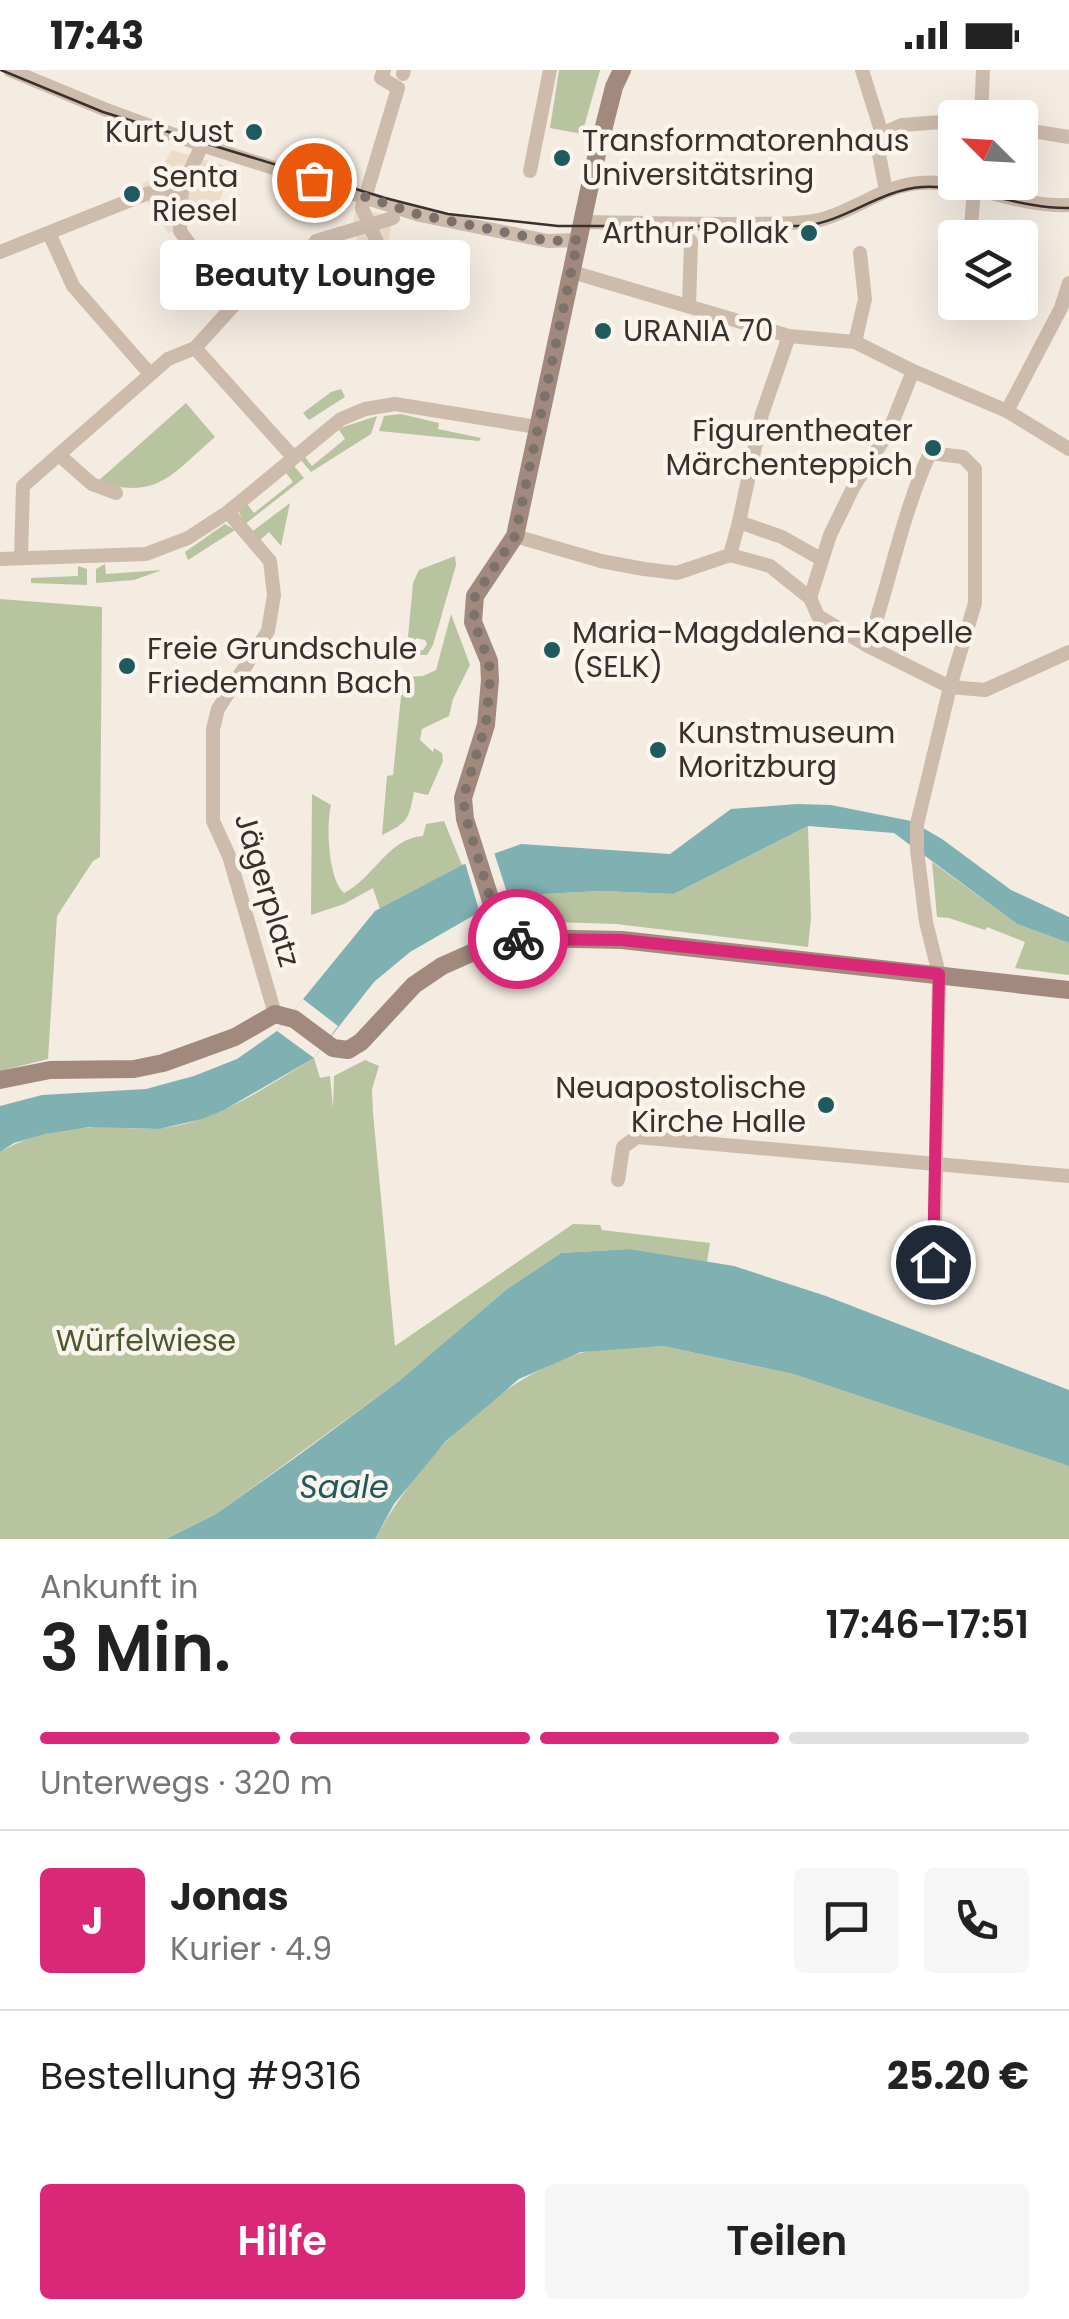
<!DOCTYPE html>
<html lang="de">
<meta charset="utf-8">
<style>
:root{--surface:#fff;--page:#f6f6f6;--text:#222;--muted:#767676;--line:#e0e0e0;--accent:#db2777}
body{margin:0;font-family:Poppins,sans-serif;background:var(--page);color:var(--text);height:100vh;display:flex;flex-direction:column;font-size:38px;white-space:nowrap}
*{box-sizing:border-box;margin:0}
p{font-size:32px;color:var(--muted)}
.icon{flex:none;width:55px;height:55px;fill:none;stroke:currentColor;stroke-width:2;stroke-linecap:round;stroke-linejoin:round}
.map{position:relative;height:1469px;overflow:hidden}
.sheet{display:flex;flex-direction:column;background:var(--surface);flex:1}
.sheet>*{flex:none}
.needle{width:65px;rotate:294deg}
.buttons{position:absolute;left:938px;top:30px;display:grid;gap:20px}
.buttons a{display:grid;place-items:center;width:100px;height:100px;border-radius:10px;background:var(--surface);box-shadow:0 10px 40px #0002;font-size:50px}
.pin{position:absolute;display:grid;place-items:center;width:85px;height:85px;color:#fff;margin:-42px;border:5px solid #fff;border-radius:50%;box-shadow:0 2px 10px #0007}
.courier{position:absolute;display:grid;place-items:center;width:100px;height:100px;margin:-50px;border:8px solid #db2777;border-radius:50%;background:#fff;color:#222;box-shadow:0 2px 12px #0007}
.bubble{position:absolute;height:70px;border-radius:10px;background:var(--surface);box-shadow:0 10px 40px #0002;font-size:32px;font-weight:600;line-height:70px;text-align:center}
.overview em{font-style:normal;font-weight:600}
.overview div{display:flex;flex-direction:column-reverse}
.overview{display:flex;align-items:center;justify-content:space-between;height:170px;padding:0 40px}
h1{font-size:65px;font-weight:600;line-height:75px}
.bar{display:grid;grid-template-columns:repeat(4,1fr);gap:15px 10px;align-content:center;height:120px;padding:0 40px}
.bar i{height:12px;border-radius:8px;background:var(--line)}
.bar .active{background:var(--accent)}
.bar p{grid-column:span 4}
.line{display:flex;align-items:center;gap:25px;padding:0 40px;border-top:2px solid var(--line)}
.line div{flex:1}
.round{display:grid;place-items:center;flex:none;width:105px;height:105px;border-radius:10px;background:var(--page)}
.action{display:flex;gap:20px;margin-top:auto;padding:20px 40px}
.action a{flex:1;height:115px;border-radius:10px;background:var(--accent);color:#fff;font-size:40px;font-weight:600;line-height:115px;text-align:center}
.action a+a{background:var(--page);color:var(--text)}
.status{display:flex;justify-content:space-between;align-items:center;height:70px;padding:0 50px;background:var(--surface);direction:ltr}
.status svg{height:28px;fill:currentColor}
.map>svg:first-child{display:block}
.green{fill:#b8c4a0}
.plaza{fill:#ecdcc8}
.water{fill:#7fb0b2}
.pier{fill:#f4ebe1}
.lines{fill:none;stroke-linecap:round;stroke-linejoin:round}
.street{stroke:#cdbbac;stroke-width:14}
.secondary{stroke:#a18a7d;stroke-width:18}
.tram{stroke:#3b302b;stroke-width:2.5}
.done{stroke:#7c716b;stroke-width:10;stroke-dasharray:0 18}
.route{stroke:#db2777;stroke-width:12}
.poi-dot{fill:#1f5a5e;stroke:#fbf5ee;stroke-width:4}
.labels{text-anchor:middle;stroke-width:9;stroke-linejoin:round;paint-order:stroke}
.poi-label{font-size:30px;fill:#3b302b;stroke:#fbf5ee;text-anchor:start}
.street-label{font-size:30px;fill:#3b302b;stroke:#fbf5ee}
.park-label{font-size:30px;fill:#4a5a2e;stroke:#fbf5ee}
.water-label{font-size:32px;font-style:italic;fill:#1f5a5e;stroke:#fbf5ee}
</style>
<div class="status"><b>17:43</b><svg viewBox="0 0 49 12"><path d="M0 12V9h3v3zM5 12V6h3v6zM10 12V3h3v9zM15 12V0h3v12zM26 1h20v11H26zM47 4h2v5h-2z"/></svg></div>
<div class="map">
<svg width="1069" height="1469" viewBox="0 0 1069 1469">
<rect width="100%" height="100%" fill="#f4ebe1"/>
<g class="green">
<polygon points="559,0 600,0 582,64 550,58"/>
<polygon points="341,319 345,327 309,350 303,343 331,322"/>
<path d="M186 333 215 367C171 405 158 430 97 412Z"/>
<polygon points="401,344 439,353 438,359 481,368 479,371 379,361 384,346"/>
<polygon points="377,346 371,364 311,402 301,390 305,387 312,396 345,369 339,360 343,357"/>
<polygon points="294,396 304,408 245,454 239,442 247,434 254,443 293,412 286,403"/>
<polygon points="290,433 281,476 269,462 260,470 253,461"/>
<polygon points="225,454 235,460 188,490 185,482"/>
<polygon points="455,486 456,495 433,575 427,585 414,585 414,580 423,580 427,574 425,570 416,568 414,578 407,578 413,513 419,500"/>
<polygon points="105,494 106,504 162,500 134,510 96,513 96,499"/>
<polygon points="78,496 87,499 87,515 31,513 31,508 78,506"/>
<polygon points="0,529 102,537 100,787 93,791 57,846 48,989 0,1001"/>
<path d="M451 544 470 595 453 629 449 646 422 659 420 670 433 682 434 678 442 683 443 691 428 725 414 722C408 751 408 752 382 765L387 706 393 705 403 607 423 606 436 600Z"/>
<path d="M312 724 331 735C326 755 328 809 344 823 373 809 388 768 423 766L426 754 444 751 462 795 380 839 373 818 344 834 311 845Z"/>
<polygon points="808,756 811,848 808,877 616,854 522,851 517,850 508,831 525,825 600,821 674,824"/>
<polygon points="932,792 1017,854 1069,873 1069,905 1015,898 1025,872 987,857 985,860 949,848 937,847"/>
<path d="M314 988 320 1008 330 1006 333 1038 334 1006 365 990 379 996 372 1019 373 1043 395 1276 573 1154 600 1155 602 1160 710 1173 707 1192 630 1179 561 1183 507 1219 399 1311 216 1444 166 1469H0V1082C30 1064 70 1056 105 1057 129 1058 151 1061 175 1056 226 1046 270 1014 314 988Z"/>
<path d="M663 1276 793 1304 1069 1396V1469H375C419 1390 490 1313 578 1284 603 1275 636 1278 663 1276Z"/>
</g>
<g class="plaza">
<polygon points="172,80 229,97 220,132 180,161 168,163 153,137 148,135 143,113 157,107"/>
<polygon points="356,136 393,148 383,195 362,190 353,154"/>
</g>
<g class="water">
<polygon points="797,734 831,735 911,751 942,769 1011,820 1069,847 1069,873 1017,854 894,763 808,756 674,824 600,821 525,825 483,840 410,882 374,912 314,988 224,1040 202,1049 159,1059 89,1057 45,1064 14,1073 0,1082 0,1036 42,1025 146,1019 194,1006 237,989 277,961 375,841 462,795 521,774 670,784 731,739"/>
<polygon points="630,1179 734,1196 826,1226 1069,1320 1069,1396 793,1304 663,1276 581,1282 519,1309 446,1371 394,1434 375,1469 166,1469 216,1444 299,1385 399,1311 507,1219 561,1183"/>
</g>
<g class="pier">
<polygon points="493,779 511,835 481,847 464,789"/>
<polygon points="303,929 338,956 314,988 277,961"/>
</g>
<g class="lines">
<g class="street">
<polyline points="10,0 104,39 202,75 420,145 548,171 578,170"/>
<polyline points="862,0 882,64 878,79 886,121"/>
<polyline points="403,4 404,0"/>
<polyline points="981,48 983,0"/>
<polyline points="1020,59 1069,67"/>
<polyline points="882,64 902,55 955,51"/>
<polyline points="202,75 182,118 180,161 204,194"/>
<polyline points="530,101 550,0"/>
<path d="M582 152C636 153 689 154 743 154 768 153 795 155 819 150 854 142 882 116 919 113 966 108 1017 138 1069 135"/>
<polyline points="49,163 73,216 150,304"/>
<polyline points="970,168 974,121"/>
<polyline points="0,182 146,124 182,118"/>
<polyline points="383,186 362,138 398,18 381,8 384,0"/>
<polyline points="572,202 789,266 855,272 913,301 1007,341 1069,379"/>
<polyline points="973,232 979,235"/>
<polyline points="689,236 691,171"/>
<polyline points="855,272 865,229 860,183"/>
<polyline points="195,278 293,387"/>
<polyline points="1007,341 1061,238 1069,213"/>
<polyline points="59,385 92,414 116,423"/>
<polyline points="228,442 270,491 274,525 268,561 218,639 213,659 213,751 229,786 275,944"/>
<polyline points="739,452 762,344 789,266"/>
<polyline points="515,466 601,491 644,499 677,503 730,485 770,496 810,528 818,546 868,576 950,617 985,620 1069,582"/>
<polyline points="730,485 739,452 782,467 821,489"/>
<polyline points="21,488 23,416 168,289 195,278 235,234 268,208 272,196 311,179 316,171 393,148"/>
<polyline points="0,489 146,484 188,468 228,442 341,349 365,339 395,334 537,357"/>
<polyline points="810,528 830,465 854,416 889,361 913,301"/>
<path d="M868 576C890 512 902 444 930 383L963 387 975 399V533L950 617 917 754V780L926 852 939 904 934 1224"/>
<polyline points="618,1110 623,1077 637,1067 1069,1106"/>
</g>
<g class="secondary">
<polyline points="503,869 465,749 463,728 486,655 490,610 489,591 473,552 475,526 515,466 595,92 614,17 622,0"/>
<polyline points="0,1010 50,1000 134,999 163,993 235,967 275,944 294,949 333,978 348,980 361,972 414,915 442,896 503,869 528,868 622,870 1069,920"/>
</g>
<path class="tram" d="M1 0 103 42 385 128 448 144 558 156H804C847 151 879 120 922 117 969 114 1018 139 1069 138"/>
</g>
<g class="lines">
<polyline class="done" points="314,110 420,145 548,171 578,170 515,466 475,526 474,552 489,592 490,610 486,654 463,728 466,748 503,870 518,869"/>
<polyline class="route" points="518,869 622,870 939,904 933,1192"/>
</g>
<g class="poi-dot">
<circle cx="254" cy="62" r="10"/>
<circle cx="562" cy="88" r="10"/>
<circle cx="132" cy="124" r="10"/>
<circle cx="809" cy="163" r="10"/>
<circle cx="603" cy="261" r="10"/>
<circle cx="933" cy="378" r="10"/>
<circle cx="552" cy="580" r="10"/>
<circle cx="127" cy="596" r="10"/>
<circle cx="658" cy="680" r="10"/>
<circle cx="826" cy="1035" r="10"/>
</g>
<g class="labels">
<g class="poi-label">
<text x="234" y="72" text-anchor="end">Kurt Just</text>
<text x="582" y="81">Transformatorenhaus<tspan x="582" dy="34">Universitätsring</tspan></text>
<text x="152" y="117">Senta<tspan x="152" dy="34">Riesel</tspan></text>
<text x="789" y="173" text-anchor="end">Arthur Pollak</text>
<text x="623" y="271">URANIA 70</text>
<text x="913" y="371" text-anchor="end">Figurentheater<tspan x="913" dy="34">Märchenteppich</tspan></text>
<text x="572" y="573">Maria-Magdalena-Kapelle<tspan x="572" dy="34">(SELK)</tspan></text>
<text x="147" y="589">Freie Grundschule<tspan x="147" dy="34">Friedemann Bach</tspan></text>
<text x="678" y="673">Kunstmuseum<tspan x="678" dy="34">Moritzburg</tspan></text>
<text x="806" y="1028" text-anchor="end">Neuapostolische<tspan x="806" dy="34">Kirche Halle</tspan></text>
</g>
<g class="street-label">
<text transform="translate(267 820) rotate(73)" y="10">Jägerplatz</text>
</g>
<g class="park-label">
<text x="146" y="1281">Würfelwiese</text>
</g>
<g class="water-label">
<text x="344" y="1428">Saale</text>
</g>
</g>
</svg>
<div class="buttons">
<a><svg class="needle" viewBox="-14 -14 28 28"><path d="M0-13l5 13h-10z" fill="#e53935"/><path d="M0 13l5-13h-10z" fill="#767676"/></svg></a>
<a><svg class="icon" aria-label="layers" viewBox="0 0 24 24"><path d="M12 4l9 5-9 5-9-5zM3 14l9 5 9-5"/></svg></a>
</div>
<div class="pin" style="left:314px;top:110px;background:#ea580c"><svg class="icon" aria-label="bag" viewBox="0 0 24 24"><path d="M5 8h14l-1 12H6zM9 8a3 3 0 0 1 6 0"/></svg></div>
<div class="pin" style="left:933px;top:1192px;background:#1f2937"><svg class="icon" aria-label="home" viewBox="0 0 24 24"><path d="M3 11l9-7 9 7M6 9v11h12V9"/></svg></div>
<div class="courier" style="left:518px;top:869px"><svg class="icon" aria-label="bike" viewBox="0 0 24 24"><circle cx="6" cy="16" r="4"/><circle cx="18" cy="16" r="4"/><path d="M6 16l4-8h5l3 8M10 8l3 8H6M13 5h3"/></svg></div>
<div class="bubble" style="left:160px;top:170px;width:310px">Beauty Lounge</div>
</div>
<section class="sheet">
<div class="overview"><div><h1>3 Min.</h1><p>Ankunft in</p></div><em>17:46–17:51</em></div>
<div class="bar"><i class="active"></i><i class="active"></i><i class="active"></i><i></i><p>Unterwegs · 320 m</p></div>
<div class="line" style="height:180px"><b class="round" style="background:var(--accent);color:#fff">J</b><div><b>Jonas</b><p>Kurier · 4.9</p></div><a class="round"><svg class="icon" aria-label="chat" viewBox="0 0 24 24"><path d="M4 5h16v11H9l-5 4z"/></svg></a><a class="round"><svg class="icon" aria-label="phone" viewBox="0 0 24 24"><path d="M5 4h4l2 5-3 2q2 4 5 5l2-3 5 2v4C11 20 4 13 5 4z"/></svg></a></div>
<div class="line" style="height:130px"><div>Bestellung #9316</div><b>25.20 €</b></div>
<div class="action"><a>Hilfe</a><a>Teilen</a></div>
</section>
